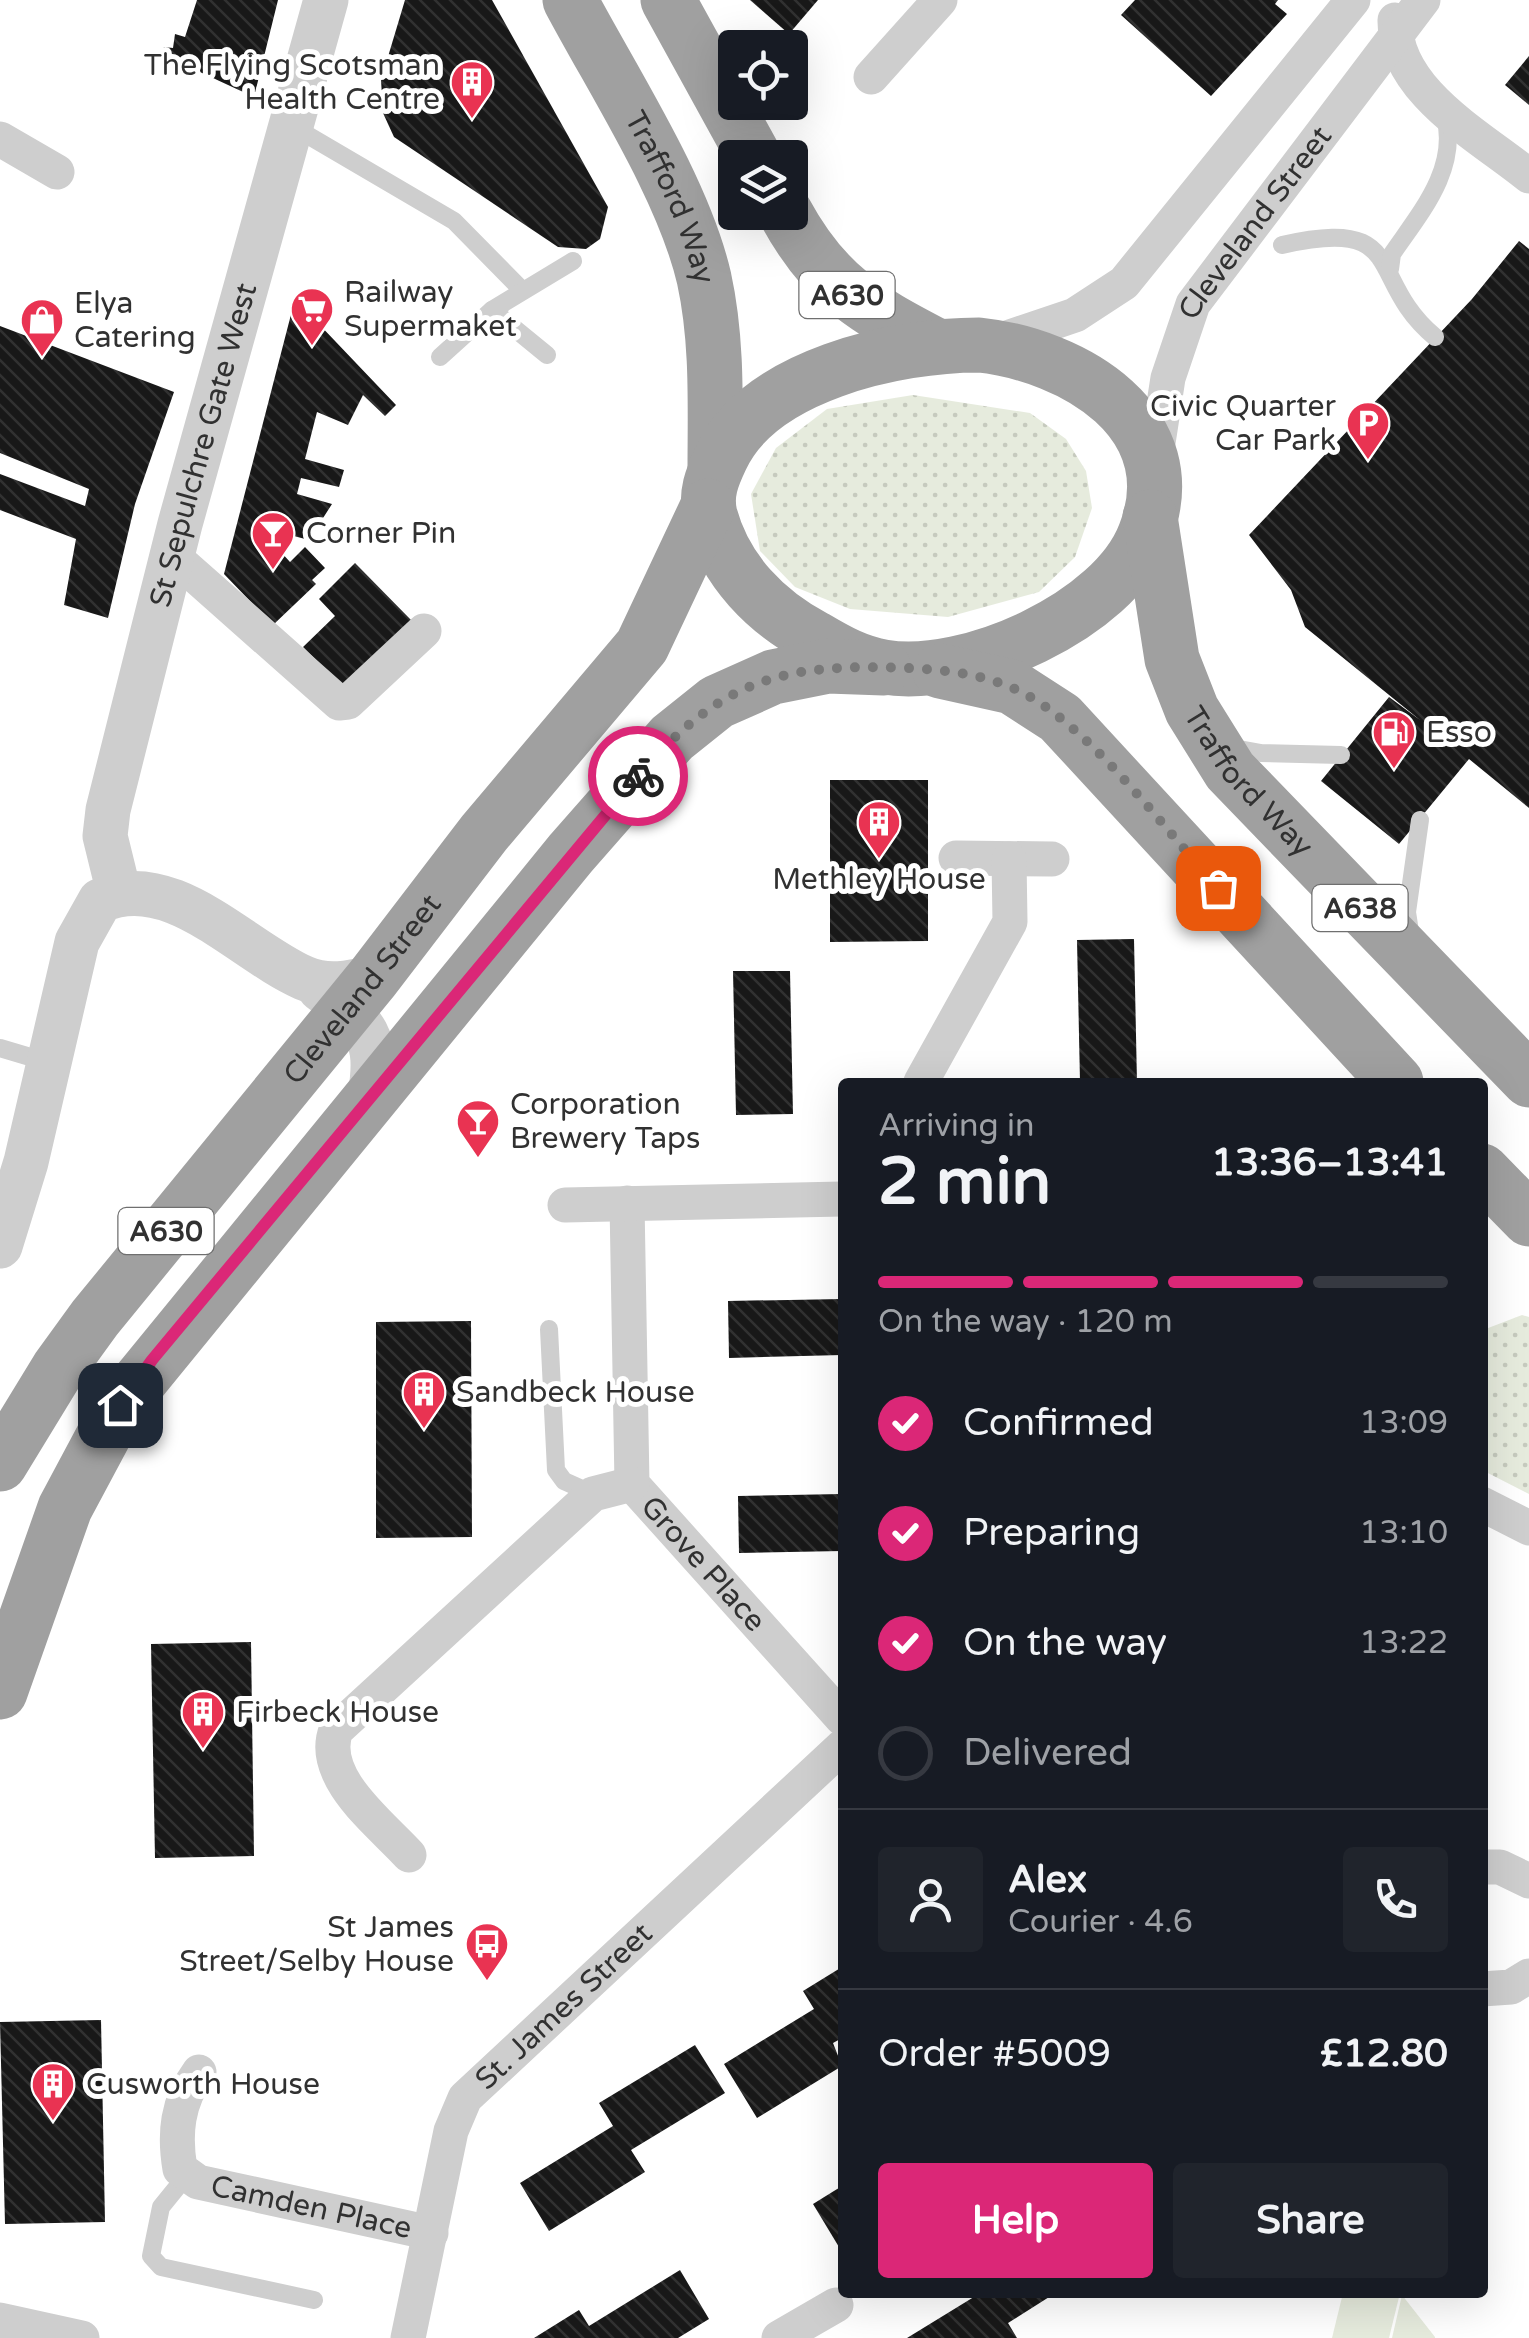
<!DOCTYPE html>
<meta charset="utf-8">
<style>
:root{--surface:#171b24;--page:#20242c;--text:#f1f3f6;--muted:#9ea1a6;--line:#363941;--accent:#db2777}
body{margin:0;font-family:"Varela Round",sans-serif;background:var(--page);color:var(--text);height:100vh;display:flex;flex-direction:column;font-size:38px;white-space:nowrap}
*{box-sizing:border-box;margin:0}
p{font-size:32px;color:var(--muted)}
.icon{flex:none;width:55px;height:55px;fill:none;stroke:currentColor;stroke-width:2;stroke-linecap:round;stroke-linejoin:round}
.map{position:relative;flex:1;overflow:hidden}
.details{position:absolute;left:838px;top:1078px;width:650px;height:1220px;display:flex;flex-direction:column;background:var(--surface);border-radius:10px;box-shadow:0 10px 40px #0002}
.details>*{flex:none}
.buttons{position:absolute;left:718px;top:30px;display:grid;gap:20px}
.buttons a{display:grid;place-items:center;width:90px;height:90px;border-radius:10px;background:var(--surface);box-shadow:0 10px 40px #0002;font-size:50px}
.pin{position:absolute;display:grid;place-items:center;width:85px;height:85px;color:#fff;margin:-42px;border-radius:20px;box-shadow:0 5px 15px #0006}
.courier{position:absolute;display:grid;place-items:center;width:100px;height:100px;margin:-50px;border:8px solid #db2777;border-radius:50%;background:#fff;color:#222;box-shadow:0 2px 12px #0007}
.headline em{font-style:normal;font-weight:700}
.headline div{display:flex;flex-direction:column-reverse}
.headline{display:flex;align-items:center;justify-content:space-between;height:170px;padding:0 40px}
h1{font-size:65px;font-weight:700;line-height:75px}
.bar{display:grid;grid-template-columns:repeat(4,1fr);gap:15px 10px;align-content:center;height:120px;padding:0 40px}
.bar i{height:12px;border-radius:8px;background:var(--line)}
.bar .selected{background:var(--accent)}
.bar p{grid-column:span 4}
.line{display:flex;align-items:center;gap:25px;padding:0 40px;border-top:2px solid var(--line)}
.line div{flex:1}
.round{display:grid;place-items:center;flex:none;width:105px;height:105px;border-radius:10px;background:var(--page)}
ol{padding:0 40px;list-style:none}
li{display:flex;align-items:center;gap:30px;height:110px}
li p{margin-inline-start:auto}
li .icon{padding:10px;border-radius:50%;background:var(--accent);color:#fff;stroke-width:4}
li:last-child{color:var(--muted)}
li i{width:55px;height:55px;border:5px solid var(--line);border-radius:50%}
.primary-button{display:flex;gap:20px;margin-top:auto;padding:20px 40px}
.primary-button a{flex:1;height:115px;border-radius:10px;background:var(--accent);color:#fff;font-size:40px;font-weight:700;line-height:115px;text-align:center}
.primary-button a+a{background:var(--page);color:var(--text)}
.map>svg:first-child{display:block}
.grass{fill:url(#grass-dots)}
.green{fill:#e6ebdd}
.building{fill:url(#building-back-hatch)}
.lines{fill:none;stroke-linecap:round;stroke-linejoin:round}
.service{stroke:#cecece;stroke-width:18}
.minor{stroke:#cecece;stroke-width:35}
.tertiary{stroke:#cecece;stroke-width:45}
.trunk{stroke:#a0a0a0;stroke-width:55}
.done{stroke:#797979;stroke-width:10;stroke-dasharray:0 18}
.route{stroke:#db2777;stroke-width:12}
.labels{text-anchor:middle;stroke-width:10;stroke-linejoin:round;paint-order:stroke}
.shield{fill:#fff;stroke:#6f6f6f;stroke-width:2.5}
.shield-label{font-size:28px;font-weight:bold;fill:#313131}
.poi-label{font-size:30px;fill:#313131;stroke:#fff;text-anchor:start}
.street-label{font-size:30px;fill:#313131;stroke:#fff}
</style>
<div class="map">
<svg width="1529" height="2338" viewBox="0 0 1529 2338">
<defs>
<pattern id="grass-dots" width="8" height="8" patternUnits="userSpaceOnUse" patternTransform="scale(2.5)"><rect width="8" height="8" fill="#e6ebdd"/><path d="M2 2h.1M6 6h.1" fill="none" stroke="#c6cabe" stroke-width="1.8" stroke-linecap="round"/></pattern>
<pattern id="building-back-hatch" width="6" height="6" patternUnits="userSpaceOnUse" patternTransform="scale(2.5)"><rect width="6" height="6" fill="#181818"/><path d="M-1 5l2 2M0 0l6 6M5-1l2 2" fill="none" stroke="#313131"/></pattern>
</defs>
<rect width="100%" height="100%" fill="#fff"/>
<g class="grass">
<polygon points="913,395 1030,413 1066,439 1086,471 1092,508 1075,557 1039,592 948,617 850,609 795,587 760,551 751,494 776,448 827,409"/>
<polygon points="1522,1315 1529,1317 1529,1494 1482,1470 1483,1330"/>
</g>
<g class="green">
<polygon points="1343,2293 1400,2293 1389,2338 1332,2338"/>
<polygon points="1402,2295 1435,2337 1435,2338 1392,2338"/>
</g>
<g class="building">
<polygon points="197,0 278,0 254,97 161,54 164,47 173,48 175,34 185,37"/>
<polygon points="405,0 492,0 608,207 600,239 586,249 558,247 394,137 383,113 381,80"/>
<polygon points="750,0 818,0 789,34"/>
<polygon points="1135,0 1278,0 1275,4 1287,14 1211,96 1121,15"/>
<polygon points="1529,56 1529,105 1505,85"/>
<polygon points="1519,241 1529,249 1529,808 1469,759 1399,844 1321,781 1389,697 1420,720 1305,627 1291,590 1249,535 1472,299"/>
<polygon points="295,299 396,405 385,416 363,395 348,425 317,412 305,459 344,470 339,487 301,478 297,494 332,504 309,540 286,534 281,552 290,562 305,547 325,568 312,580 316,584 273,625 224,574"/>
<polygon points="0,326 174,392 135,504 108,618 64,605 76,539 0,510 0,474 85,506 89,489 0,453"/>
<polygon points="355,563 412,621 344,688 303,647 335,616 319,599"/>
<polygon points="830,780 928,780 928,941 830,942"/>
<polygon points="1134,939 1137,1082 1080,1082 1077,940"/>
<polygon points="733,971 790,971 793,1114 736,1115"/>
<polygon points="842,1299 842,1355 729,1358 728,1301"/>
<polygon points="471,1321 472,1537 376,1538 376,1322"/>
<polygon points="842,1494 842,1551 739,1553 738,1496"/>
<polygon points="251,1642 254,1856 155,1858 151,1644"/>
<polygon points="842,1967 842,2038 833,2043 842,2066 757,2118 724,2064 814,2009 803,1991"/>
<polygon points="101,2020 105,2222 5,2224 0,2022"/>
<polygon points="695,2045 725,2093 631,2150 645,2172 549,2231 520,2183 613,2126 599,2103"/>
<polygon points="842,2186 842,2252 813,2204"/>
<polygon points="680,2270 709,2319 678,2338 534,2338 579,2310 589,2326"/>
<polygon points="982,2292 1057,2292 1008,2323 1017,2338 907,2338"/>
</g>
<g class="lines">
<g class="service">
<polyline points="292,126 454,221 522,290"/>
<path d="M1282 245C1410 216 1365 279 1435 337"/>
<path d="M1390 269 1392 254C1420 213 1459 169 1445 116"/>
<polyline points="492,310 547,355"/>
<polyline points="440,357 492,310 573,261"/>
<polyline points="1228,747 1261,753 1341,755"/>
<polyline points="1411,938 1407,912 1420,820"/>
<polyline points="0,1048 47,1062"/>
<polyline points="549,1329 556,1470 564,1481 593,1494"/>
<polyline points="187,2175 161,2207 151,2256 161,2267 314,2300"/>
</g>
<g class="minor">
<path d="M1395 20C1394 91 1480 136 1529 176"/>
<polyline points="871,77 940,0"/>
<polyline points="0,139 57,172"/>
<polyline points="995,342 1075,315 1124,283 1353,0"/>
<path id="s1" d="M1155 462 1168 378 1193 304 1423 0"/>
<polyline points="173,556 339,703 348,702 424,631"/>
<polyline points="956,858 1052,859"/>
<polyline points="921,1082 1010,922 1009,859"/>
<path id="s2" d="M627 1203 632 1484 842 1718"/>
<polyline points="565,1205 842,1199"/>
<polyline points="1482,1504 1529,1528"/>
<path d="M409 1855C381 1824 318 1777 336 1730L593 1494 632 1484"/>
<polyline points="1482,1867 1500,1867 1529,1881"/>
<polyline points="1482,1989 1511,1987 1529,1976"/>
<path id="s3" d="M199 2072C177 2102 174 2134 180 2169L198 2182 431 2233"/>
<polyline points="0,2320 82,2338"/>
<path id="s4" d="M408 2338 451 2131 465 2098 842 1747"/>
<polyline points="779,2338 836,2305"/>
</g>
<g class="tertiary">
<path id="s5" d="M119 893 105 836 108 810 180 524 326 0"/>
<path d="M320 989C366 1023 380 1037 370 1096"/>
<path d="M0 1246 26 1162 77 942 100 901C171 868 242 951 304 978 327 988 350 983 373 978"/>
</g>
<g class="trunk">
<path id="s6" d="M570 0C614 83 683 188 704 278 718 342 715 406 715 470"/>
<polyline points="668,0 755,158"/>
<path d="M785 212C825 286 866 309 937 346"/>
<path d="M979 345C1073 355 1189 422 1145 534 1114 616 967 681 884 667 858 663 837 651 815 638 766 612 725 571 710 515 705 494 712 477 721 458 759 375 896 345 979 345Z"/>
<path id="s7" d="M1150 517 1172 659 1192 710 1230 771 1529 1080"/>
<polyline points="940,671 1012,687 1060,718 1396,1082"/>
<polyline points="1482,1171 1529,1219"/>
<path id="s8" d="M0 1464 58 1369 95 1318 373 978 484 833 642 646 708 506"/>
<polyline points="0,1692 65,1508 120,1405 571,853 672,738 717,702 773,677 828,666 884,668"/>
</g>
</g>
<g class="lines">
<path class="done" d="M638 776C722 679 782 663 907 668 950 670 994 675 1032 698 1098 738 1165 829 1218 888"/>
<polyline class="route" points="120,1405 152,1360 638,776"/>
</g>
<defs>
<g id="building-pin" transform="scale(2.25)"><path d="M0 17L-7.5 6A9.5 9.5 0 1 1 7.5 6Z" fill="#e93352" stroke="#fff"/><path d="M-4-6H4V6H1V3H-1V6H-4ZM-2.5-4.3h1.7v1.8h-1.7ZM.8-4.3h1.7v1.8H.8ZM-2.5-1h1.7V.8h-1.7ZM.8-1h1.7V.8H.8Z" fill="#fff"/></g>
<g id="supermarket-pin" transform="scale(2.25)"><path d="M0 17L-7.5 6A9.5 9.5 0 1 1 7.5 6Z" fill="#e93352" stroke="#fff"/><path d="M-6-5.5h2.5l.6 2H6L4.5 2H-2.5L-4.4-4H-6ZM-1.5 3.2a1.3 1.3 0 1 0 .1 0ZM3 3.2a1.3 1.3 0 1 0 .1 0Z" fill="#fff"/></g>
<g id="shop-pin" transform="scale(2.25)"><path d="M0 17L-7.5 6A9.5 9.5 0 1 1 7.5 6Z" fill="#e93352" stroke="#fff"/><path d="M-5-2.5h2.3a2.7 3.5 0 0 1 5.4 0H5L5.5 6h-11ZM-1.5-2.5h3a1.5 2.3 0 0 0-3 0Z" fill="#fff"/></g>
<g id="parking-pin" transform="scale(2.25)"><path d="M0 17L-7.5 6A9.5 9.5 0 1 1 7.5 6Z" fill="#e93352" stroke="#fff"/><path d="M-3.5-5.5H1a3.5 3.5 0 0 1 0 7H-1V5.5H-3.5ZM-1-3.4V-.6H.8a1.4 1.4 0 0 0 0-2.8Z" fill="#fff"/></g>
<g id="bar-pin" transform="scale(2.25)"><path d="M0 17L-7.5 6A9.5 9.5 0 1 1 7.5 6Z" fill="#e93352" stroke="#fff"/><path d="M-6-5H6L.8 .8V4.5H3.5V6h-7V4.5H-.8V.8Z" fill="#fff"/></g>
<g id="fuel-pin" transform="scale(2.25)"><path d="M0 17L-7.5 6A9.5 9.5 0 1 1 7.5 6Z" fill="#e93352" stroke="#fff"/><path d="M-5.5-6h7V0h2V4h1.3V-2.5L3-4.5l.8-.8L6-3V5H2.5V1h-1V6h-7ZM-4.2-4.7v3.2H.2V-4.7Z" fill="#fff"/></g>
<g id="bus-pin" transform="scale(2.25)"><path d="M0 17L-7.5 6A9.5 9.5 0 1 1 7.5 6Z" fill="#e93352" stroke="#fff"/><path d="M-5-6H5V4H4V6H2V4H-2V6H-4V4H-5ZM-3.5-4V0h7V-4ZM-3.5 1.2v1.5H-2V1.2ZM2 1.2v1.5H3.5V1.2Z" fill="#fff"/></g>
</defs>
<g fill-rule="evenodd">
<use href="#building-pin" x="472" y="82"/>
<use href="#supermarket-pin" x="312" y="309"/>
<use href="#shop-pin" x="42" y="320"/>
<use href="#parking-pin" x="1368" y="423"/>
<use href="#bar-pin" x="273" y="533"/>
<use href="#fuel-pin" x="1394" y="732"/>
<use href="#building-pin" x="879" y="822"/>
<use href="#bar-pin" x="478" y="1121"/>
<use href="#building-pin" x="424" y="1392"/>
<use href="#building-pin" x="203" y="1712"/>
<use href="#bus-pin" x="487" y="1944"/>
<use href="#building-pin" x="53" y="2084"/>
</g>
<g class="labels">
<g class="shield">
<rect x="799.5" y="272" width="95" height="46" rx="8"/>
<rect x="1312.5" y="885" width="95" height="46" rx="8"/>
<rect x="118.5" y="1208" width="95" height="46" rx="8"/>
</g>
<g class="shield-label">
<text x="847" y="305">A630</text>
<text x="1360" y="918">A638</text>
<text x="166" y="1241">A630</text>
</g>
<g class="poi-label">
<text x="440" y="75" text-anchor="end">The Flying Scotsman<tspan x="440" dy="34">Health Centre</tspan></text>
<text x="344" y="302">Railway<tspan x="344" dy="34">Supermaket</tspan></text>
<text x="74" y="313">Elya<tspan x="74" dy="34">Catering</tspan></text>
<text x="1336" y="416" text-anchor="end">Civic Quarter<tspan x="1336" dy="34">Car Park</tspan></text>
<text x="306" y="543">Corner Pin</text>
<text x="1426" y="742">Esso</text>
<text x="879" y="889" text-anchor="middle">Methley House</text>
<text x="510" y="1114">Corporation<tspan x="510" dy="34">Brewery Taps</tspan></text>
<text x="456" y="1402">Sandbeck House</text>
<text x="236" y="1722">Firbeck House</text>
<text x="454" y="1937" text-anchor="end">St James<tspan x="454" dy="34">Street/Selby House</tspan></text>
<text x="86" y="2094">Cusworth House</text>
</g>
<g class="street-label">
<text dy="10" stroke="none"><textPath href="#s6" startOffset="222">Trafford Way</textPath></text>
<text dy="10" stroke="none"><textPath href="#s1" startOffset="265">Cleveland Street</textPath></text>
<text dy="10" stroke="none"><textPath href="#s5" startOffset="462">St Sepulchre Gate West</textPath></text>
<text dy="10" stroke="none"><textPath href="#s7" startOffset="290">Trafford Way</textPath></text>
<text dy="10" stroke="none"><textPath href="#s8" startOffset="598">Cleveland Street</textPath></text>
<text dy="10" stroke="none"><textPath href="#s2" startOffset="388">Grove Place</textPath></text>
<text dy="10" stroke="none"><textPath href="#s4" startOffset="382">St. James Street</textPath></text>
<text dy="10" stroke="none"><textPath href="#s3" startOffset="240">Camden Place</textPath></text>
</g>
</g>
</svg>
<div class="buttons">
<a><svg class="icon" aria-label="locate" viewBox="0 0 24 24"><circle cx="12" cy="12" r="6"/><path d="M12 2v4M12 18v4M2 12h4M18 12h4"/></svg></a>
<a><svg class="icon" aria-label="layers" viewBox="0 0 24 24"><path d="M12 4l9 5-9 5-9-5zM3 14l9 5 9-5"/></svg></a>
</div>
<div class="pin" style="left:1218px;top:888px;background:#ea580c"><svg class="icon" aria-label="bag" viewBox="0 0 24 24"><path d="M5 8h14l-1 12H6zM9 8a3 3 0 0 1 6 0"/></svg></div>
<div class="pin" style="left:120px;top:1405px;background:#1f2937"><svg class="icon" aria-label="home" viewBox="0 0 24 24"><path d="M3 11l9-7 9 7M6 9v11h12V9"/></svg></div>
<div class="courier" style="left:638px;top:776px"><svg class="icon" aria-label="bike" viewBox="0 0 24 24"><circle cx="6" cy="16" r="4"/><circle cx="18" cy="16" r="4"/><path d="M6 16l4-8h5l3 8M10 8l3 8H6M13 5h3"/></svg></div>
<section class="details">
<div class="headline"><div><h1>2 min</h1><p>Arriving in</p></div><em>13:36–13:41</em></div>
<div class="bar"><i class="selected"></i><i class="selected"></i><i class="selected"></i><i></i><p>On the way · 120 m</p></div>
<ol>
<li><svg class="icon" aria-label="check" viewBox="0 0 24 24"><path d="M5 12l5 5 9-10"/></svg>Confirmed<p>13:09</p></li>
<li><svg class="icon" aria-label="check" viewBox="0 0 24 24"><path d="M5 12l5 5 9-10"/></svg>Preparing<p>13:10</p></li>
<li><svg class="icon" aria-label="check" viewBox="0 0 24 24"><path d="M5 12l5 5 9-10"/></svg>On the way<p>13:22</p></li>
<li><i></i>Delivered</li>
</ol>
<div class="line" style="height:180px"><a class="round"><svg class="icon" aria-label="person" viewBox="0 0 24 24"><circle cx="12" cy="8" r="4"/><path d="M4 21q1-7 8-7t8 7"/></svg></a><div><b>Alex</b><p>Courier · 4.6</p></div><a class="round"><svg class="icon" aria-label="phone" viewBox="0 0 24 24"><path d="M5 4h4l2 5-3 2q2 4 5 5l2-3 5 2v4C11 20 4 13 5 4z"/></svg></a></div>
<div class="line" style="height:130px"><div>Order #5009</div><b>£12.80</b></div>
<div class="primary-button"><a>Help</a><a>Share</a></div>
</section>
</div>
